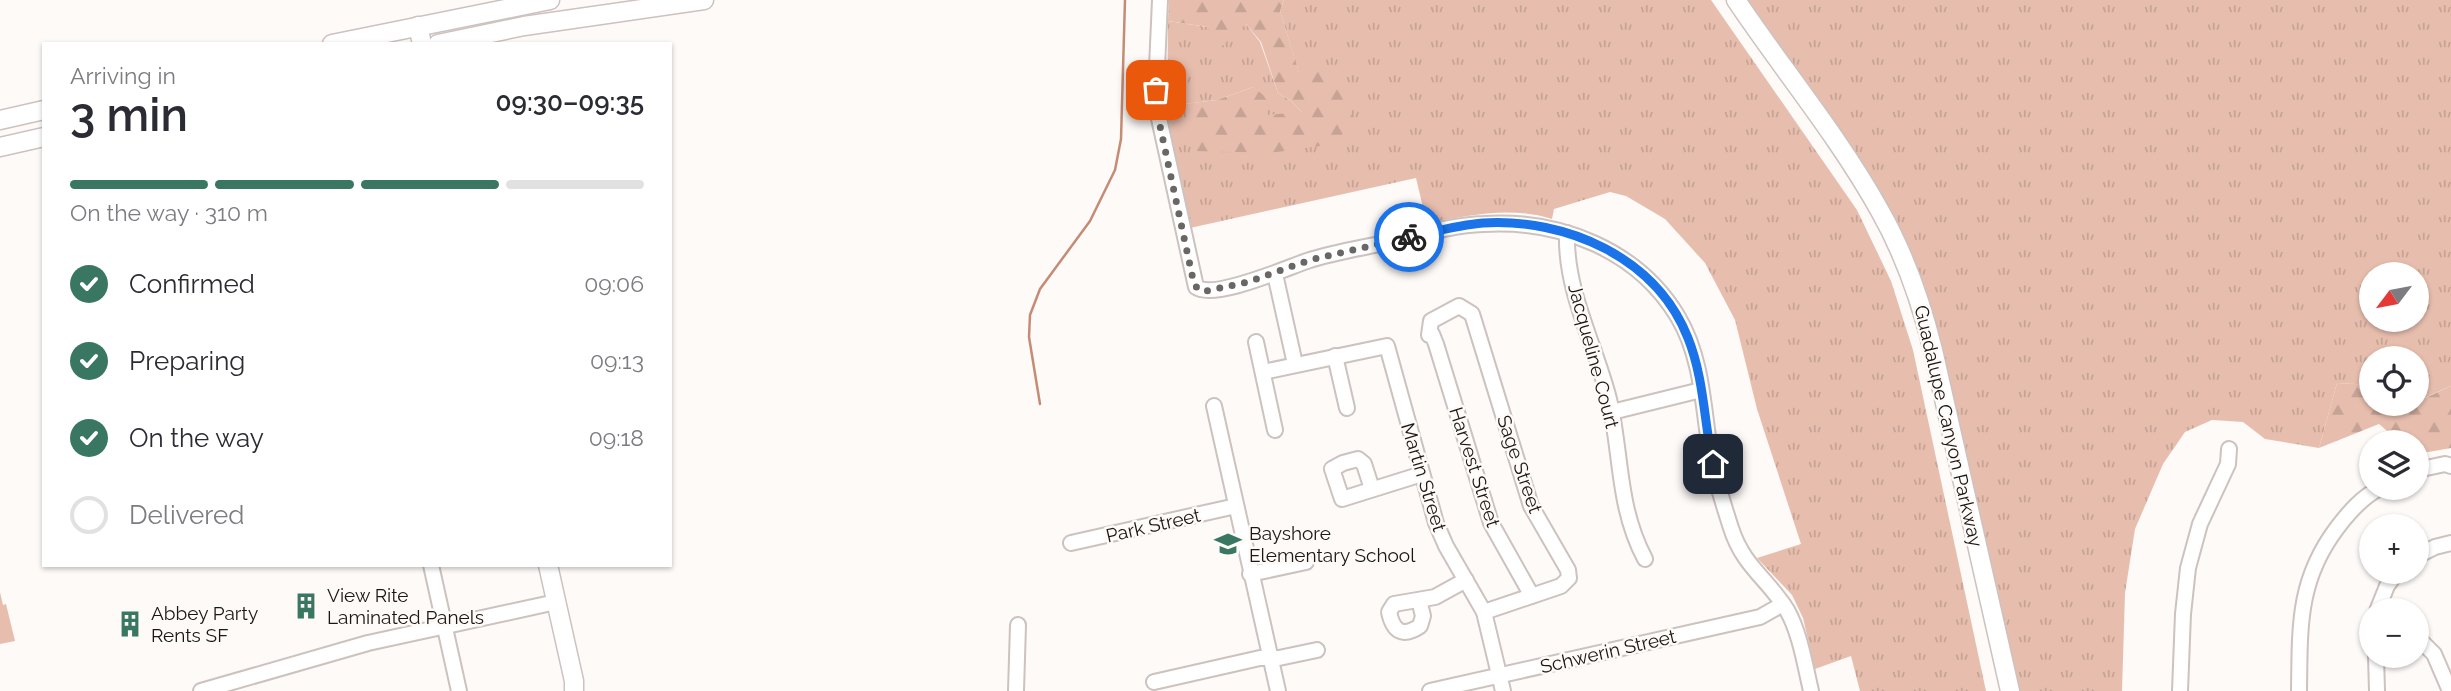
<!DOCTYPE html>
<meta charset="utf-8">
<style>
:root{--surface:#fff;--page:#f2f2f3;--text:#2b2b33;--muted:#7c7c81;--line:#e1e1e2;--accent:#3a7763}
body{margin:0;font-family:Raleway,sans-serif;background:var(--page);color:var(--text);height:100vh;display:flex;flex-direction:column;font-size:26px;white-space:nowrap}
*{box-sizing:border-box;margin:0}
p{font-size:23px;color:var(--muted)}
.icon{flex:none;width:38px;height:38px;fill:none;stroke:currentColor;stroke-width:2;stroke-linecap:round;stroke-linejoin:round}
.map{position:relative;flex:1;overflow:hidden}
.details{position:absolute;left:42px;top:42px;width:630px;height:525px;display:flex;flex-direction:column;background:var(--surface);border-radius:0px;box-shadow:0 2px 5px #0004}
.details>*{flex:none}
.needle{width:46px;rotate:238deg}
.buttons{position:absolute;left:2359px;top:262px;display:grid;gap:14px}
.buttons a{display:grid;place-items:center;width:70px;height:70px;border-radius:50%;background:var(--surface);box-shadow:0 2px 5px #0004;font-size:35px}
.pin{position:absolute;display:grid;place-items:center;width:60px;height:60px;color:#fff;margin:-30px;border-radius:14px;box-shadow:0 4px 10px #0006}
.courier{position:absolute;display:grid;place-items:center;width:70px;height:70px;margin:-35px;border:5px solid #1a73e8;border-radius:50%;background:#fff;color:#222;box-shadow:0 2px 9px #0007}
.head em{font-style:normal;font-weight:600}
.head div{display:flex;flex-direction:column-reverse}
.head{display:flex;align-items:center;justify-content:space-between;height:119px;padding:0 28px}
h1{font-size:46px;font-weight:600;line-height:52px}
.bar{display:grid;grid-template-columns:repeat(4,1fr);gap:10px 7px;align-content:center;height:84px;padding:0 28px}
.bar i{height:9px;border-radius:5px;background:var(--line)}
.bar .current{background:var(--accent)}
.bar p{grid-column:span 4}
ol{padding:0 28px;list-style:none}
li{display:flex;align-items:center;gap:21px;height:77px}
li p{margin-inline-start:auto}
li .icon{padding:7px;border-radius:50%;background:var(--accent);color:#fff;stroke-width:4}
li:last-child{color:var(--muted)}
li i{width:38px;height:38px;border:4px solid var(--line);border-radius:50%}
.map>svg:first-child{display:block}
.grass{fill:url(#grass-tufts);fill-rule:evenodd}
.forest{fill:url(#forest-firs)}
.pitch{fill:#e7beae}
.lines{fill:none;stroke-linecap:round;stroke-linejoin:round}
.stream{stroke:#c58c75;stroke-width:2.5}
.minor-casing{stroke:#ccc2bf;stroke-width:18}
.major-casing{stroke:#ccc2bf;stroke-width:21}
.minor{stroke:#fff;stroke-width:14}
.major{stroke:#fff;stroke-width:18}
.done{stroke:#6a6664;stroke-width:7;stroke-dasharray:0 12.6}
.route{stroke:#1a73e8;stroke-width:9}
.labels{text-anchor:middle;stroke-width:5;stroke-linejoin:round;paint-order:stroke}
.street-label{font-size:19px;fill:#1a1715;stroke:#fefaf8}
.poi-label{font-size:19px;fill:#1a1715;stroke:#fefaf8;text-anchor:start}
</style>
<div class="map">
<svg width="2451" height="691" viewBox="0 0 2451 691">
<defs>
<pattern id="grass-tufts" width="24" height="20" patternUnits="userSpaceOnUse" patternTransform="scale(1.75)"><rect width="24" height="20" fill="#e7beae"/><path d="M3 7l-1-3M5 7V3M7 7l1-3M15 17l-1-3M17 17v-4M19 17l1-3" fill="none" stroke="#c6a395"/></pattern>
<pattern id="forest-firs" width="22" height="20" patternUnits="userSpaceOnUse" patternTransform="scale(1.75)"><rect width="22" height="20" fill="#e7beae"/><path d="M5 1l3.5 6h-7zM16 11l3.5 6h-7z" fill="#c6a395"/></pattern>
</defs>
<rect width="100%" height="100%" fill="#fefaf8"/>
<g class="grass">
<path d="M1284 0H1711L1857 210 1891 281 1913 350 1986 691H1860L1851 656 1815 669 1803 618 1792 595 1757 558 1801 544 1757 409 1735 320 1705 263 1665 219 1626 196 1610 192 1554 209 1552 219C1510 206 1469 215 1427 224L1416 178 1190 228 1167 113 1168 21 1207 27 1246 24 1260 42 1278 93 1291 101 1303 113 1268 115 1253 87 1217 100 1185 104 1334 144 1299 73 1280 11Z"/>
<path d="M1736 0H2451V386L2422 399 2417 396V359H2371V385L2337 383 2319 448 2265 439 2243 422 2212 420 2185 432 2163 464 2135 529 2125 593 2122 691H2010L1899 249ZM2371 275H2417V320H2371Z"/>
</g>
<g class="forest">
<polygon points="1169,0 1284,0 1280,11 1299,72 1323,69 1346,91 1354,121 1334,144 1270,153 1194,151 1184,104 1217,100 1253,87 1267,98 1268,115 1302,112 1291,101 1278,93 1261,42 1246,24 1222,46 1207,27 1168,21"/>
<polygon points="2337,383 2371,385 2371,404 2417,404 2417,396 2423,399 2451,386 2451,448 2417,454 2417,443 2401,443 2379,424 2319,448"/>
</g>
<polygon class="pitch" points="0,592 3,605 6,604 15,641 0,644"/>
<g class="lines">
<polyline class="stream" points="1040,404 1029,337 1030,315 1040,289 1090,221 1115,170 1121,139 1125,0"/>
<g class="minor-casing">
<g id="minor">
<path d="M1160 0 1156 90 1158 114 1196 287C1214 300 1286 268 1307 261 1333 252 1362 248 1389 242 1420 235 1452 225 1483 224 1560 219 1638 250 1678 317 1702 357 1703 406 1710 451 1714 476 1723 503 1731 528 1743 566 1767 578 1787 610 1800 633 1805 665 1811 691"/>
<path d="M1567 233C1565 291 1595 344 1609 399 1622 455 1617 506 1645 559"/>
<polyline points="1275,274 1295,364"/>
<polyline points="1256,342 1275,430"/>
<polyline points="1335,356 1347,408"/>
<polyline points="1263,372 1387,346 1436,523 1446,546 1484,612 1503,691"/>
<polyline points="1214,406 1278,691"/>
<polyline points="1612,412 1701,390"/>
<polyline points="2417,470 2445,464 2451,466"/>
<polyline points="1372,489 1364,464 1358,459 1343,463 1332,469 1342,499 1422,474"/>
<polyline points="1071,543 1236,506"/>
<polyline points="2417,556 2435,547 2451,543"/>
<polyline points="431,565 459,691"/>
<polyline points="1250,574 1306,562"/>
<path d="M1419 600 1423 616 1420 626C1402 638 1393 631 1389 612L1394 604 1435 597 1466 580"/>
<polyline points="2377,611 2387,586 2397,572"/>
<polyline points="1484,612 1561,586 1569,578 1568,570 1531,506 1472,314 1459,306 1431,321 1429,335 1432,334 1436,344 1491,523 1532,596"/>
<polyline points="2417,637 2434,654 2450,691"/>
<polyline points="2376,656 2377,691"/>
<polyline points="1154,682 1260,658 1279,658 1317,650"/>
<polyline points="201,691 368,643 556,602"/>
<polyline points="1016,691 1018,625"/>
<polyline points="1430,691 1760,617 1783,604"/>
<polyline points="2180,691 2183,614 2188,568 2200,524 2228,464 2229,449"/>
<path d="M2299 691C2300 628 2297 581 2337 528 2349 512 2362 497 2380 488"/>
</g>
</g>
<g class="major-casing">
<g id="major">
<path d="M1736 0C1783 70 1839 137 1880 211 1905 255 1921 302 1933 350L2010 691"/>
<polyline points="418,26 422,44"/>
<polyline points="332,44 550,0"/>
<polyline points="438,44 524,26 704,0"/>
<polyline points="0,120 44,110"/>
<polyline points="0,147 44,137"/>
<polyline points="548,565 574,681 574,691"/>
</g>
</g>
<use href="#minor" class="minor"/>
<use href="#major" class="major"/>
</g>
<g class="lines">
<polyline class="done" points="1156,90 1160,126 1194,284 1199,290 1206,291 1248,282 1310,260 1409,237"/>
<path class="route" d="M1409 237C1433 232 1458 225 1483 223 1566 218 1656 257 1688 338 1704 378 1704 422 1713 464"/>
</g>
<defs>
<g id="school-bare" transform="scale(2.1)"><path d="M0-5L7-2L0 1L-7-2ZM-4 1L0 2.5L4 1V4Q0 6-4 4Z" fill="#3a7763" stroke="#fefaf8" stroke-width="2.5" paint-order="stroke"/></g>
<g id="building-bare" transform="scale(2.1)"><path d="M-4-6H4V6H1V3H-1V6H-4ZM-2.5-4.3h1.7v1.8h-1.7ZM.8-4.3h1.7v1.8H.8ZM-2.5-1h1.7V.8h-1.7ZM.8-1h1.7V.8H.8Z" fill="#3a7763" stroke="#fefaf8" stroke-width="2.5" paint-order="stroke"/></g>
</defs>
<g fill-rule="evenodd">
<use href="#school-bare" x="1228" y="544"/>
<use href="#building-bare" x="306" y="606"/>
<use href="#building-bare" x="130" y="624"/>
</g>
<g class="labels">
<g class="street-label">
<text transform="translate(1594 356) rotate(75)" y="7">Jacqueline Court</text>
<text transform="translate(1949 426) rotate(77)" y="7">Guadalupe Canyon Parkway</text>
<text transform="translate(1520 464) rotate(71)" y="7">Sage Street</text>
<text transform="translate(1475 467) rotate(72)" y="7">Harvest Street</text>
<text transform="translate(1424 477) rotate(73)" y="7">Martin Street</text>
<text transform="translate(1153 525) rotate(-13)" y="7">Park Street</text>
<text transform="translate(1608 651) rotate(-13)" y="7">Schwerin Street</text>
</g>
<g class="poi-label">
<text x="1249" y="540">Bayshore<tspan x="1249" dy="22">Elementary School</tspan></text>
<text x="327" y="602">View Rite<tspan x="327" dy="22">Laminated Panels</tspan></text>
<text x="151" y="620">Abbey Party<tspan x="151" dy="22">Rents SF</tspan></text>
</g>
</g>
</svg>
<div class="buttons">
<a><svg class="needle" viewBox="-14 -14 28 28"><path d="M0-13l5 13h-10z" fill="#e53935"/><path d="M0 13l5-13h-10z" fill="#7c7c81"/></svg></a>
<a><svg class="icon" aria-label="locate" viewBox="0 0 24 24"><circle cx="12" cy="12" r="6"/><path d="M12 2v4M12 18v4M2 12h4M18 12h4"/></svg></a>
<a><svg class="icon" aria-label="layers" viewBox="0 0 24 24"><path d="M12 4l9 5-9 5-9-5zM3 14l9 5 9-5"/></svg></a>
<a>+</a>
<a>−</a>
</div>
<div class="pin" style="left:1156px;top:90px;background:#ea580c"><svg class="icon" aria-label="bag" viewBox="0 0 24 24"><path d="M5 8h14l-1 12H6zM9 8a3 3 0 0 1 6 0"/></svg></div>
<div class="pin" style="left:1713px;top:464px;background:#1f2937"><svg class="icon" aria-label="home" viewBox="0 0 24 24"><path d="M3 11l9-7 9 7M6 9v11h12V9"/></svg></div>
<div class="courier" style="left:1409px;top:237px"><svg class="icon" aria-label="bike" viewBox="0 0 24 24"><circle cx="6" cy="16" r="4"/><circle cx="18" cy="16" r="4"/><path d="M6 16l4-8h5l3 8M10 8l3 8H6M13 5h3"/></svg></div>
<section class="details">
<div class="head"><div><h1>3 min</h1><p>Arriving in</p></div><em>09:30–09:35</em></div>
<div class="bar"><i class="current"></i><i class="current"></i><i class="current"></i><i></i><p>On the way · 310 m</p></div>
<ol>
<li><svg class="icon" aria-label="check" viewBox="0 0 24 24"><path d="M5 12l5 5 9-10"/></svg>Confirmed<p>09:06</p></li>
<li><svg class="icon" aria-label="check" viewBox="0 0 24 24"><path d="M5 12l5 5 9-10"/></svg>Preparing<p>09:13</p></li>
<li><svg class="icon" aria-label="check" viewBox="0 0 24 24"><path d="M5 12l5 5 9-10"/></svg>On the way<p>09:18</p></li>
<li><i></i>Delivered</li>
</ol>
</section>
</div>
